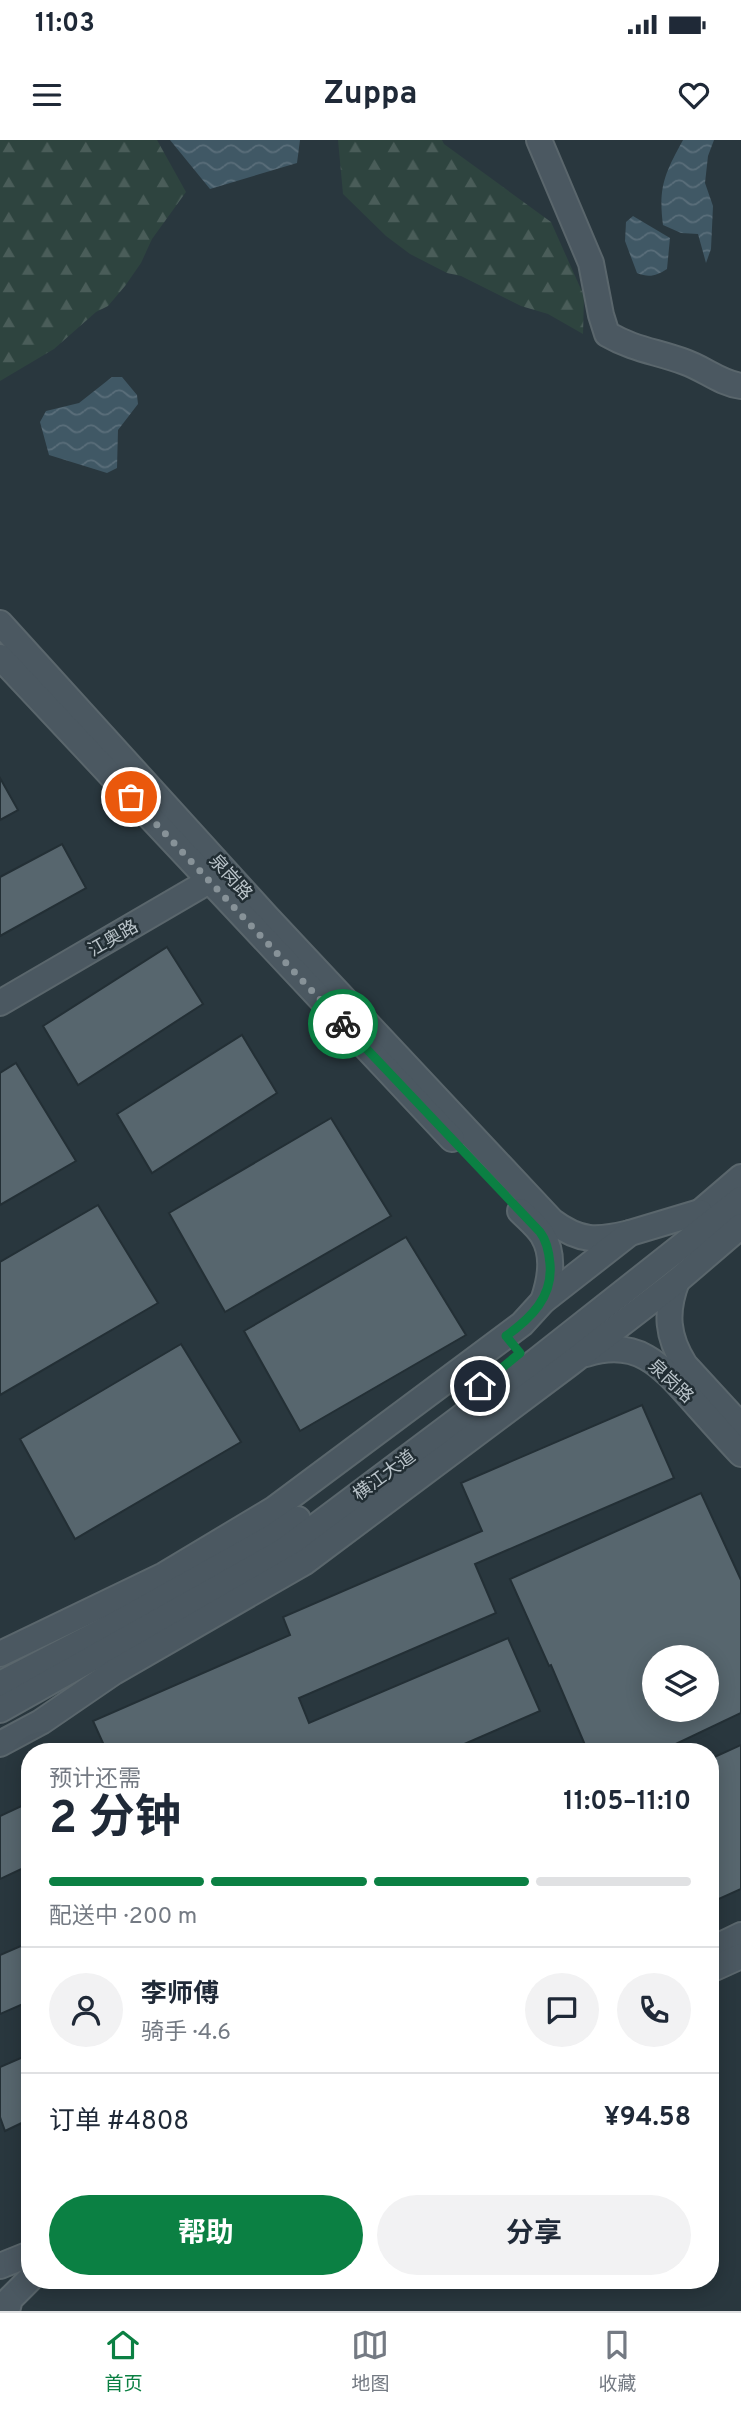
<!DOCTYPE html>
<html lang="zh">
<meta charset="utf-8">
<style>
:root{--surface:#fff;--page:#f2f2f3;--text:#1f2937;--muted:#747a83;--line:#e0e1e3;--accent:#0b8043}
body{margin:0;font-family:Overpass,"Noto Sans SC",sans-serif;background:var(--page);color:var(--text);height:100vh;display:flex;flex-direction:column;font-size:26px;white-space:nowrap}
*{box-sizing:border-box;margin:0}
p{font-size:23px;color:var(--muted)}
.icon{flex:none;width:38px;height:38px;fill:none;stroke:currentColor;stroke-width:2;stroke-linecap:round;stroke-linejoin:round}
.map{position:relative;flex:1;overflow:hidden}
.details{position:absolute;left:21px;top:1603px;width:698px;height:546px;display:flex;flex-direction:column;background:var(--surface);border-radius:28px;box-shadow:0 4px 18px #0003}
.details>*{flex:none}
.buttons{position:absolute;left:642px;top:1505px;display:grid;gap:14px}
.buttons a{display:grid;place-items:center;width:77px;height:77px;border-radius:50%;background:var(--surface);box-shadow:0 4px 18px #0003;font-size:35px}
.pin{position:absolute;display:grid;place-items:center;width:60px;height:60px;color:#fff;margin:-30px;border:4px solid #fff;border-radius:50%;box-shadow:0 2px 7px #0007}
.courier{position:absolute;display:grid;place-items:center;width:70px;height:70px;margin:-35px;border:5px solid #0b8043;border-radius:50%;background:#fff;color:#222;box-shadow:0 2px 9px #0007}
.summary em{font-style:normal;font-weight:700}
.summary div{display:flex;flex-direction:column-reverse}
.summary{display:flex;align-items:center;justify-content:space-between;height:119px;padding:0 28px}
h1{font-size:46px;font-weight:700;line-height:52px}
.bar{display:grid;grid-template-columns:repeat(4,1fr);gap:10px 7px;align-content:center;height:84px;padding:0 28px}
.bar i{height:9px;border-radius:5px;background:var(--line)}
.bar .on{background:var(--accent)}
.bar p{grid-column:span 4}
.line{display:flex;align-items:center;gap:18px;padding:0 28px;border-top:2px solid var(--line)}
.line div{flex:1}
.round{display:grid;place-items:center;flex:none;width:74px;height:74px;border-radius:37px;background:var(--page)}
.primary-button{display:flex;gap:14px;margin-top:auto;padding:14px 28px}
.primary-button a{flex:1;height:80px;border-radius:42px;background:var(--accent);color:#fff;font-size:28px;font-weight:700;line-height:80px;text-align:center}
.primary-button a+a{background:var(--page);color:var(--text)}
.status{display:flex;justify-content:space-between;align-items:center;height:49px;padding:0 35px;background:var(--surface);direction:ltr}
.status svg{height:19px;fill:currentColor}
header{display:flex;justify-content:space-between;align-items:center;height:91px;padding:0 28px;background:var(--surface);font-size:32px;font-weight:700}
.tabs{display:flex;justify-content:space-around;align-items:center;height:98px;border-top:2px solid var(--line);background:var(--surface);font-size:19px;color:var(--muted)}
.tabs a{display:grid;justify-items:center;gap:4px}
.tabs .on{color:var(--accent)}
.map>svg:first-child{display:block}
.forest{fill:url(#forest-firs)}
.water{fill:url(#water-waves)}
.building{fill:#57666e;stroke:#232f35;stroke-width:2;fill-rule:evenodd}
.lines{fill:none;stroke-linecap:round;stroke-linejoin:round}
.secondary-casing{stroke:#5a666c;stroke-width:28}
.secondary{stroke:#4b5861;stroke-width:24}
.done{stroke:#879298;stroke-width:7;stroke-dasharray:0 12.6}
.route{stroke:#0b8043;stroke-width:9}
.labels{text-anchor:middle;stroke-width:5;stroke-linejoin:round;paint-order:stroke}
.street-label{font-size:18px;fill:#b9c3c9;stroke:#212d33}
</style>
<div class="status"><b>11:03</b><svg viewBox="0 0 49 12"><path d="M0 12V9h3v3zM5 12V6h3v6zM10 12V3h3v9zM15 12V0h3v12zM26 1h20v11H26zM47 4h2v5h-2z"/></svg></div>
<header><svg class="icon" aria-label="menu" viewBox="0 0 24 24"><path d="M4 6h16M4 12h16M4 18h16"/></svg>Zuppa<svg class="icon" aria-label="heart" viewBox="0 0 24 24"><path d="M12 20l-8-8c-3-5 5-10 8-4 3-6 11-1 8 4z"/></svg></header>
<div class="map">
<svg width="741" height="2171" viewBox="0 0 741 2171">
<defs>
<pattern id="forest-firs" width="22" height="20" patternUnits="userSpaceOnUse" patternTransform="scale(1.75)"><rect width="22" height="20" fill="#2e443f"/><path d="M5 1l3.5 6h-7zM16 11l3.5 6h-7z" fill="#4a5d59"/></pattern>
<pattern id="water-waves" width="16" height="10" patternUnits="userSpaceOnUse" patternTransform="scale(1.75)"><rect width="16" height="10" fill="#405865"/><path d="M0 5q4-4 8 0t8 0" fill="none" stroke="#5a6e7a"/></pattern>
</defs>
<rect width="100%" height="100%" fill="#29373e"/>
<g class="forest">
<polygon points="0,0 157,0 186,52 152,99 141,123 125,146 108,166 96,172 54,209 0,241"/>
<polygon points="338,0 442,0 444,4 551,82 584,156 583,194 548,174 521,166 461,136 447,133 410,114 386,96 343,54"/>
</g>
<g class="water">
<polygon points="170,0 300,0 297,23 210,49"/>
<path d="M683 0H714L708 16 705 43 713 66 711 109 706 123 698 94 681 93 663 85C658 47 665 33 683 0Z"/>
<path d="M633 76 670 98 667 129C656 136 649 138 637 133L625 101 626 82Z"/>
<polygon points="112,237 122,237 137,255 138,264 118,290 117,328 107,333 49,315 40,282 46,271 79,263"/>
</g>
<g class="building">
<polygon points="0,638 18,670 0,680"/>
<polygon points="62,704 86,748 0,796 0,737"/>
<polygon points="167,807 203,864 78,945 43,886"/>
<polygon points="242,895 277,953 152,1033 117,974"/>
<polygon points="16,923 76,1021 0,1065 0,933"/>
<polygon points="331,978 391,1076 225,1172 169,1073"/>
<polygon points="98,1065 158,1163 0,1255 0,1122"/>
<polygon points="406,1097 466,1195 300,1291 244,1191"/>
<polygon points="181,1204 241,1302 75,1399 20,1299"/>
<polygon points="642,1265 674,1338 475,1424 496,1473 299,1558 309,1583 508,1498 540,1571 446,1612 107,1612 93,1581 290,1495 283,1477 482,1391 461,1343"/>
<path d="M701 1353 741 1440V1573L659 1612H588L551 1525 549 1526 510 1439ZM654 1517H707V1570H654Z"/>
<polygon points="741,1605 741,1749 710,1763 710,1619"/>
<polygon points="30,1662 30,1725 0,1739 0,1676"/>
<polygon points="30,1802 30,1861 0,1874 0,1815"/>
<polygon points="30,1914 30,1979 5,1991 0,1977 0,1927"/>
</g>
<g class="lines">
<g class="secondary-casing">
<g id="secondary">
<path d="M539 0 591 123 601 175 607 194C635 210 655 211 685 222 705 229 720 243 741 246"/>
<path d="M0 483 267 777 552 1081C580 1102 597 1101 630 1093"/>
<polyline points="0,517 452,999"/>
<polyline points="0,863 209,741 222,731"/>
<path d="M520 1071C528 1079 538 1087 543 1096 555 1116 550 1141 543 1161"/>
<polyline points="699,1073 741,1037"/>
<path d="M677 1141C665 1172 667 1197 685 1225L741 1286"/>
<path d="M586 1214C638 1197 662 1226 694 1262 710 1280 725 1297 741 1314"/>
<polyline points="0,1514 164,1435 274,1369 522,1184 543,1161 630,1093 700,1072"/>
<polyline points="0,1544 118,1483 272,1397 298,1379"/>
<polyline points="0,1570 283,1411 536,1221 741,1059"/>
<polyline points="0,1604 41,1582 114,1532 305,1422 568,1225 677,1141 741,1086"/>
<polyline points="710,1810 741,1795"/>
<polyline points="710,1830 741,1816"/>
<polyline points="0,2126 30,2114"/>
<polyline points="7,2171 10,2159 30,2139"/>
</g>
</g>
<use href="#secondary" class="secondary"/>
</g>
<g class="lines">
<polyline class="done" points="131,657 343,884"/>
<path class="route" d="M343 884 540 1092C547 1101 549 1112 550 1124 553 1157 531 1178 506 1196L520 1213 480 1246"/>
</g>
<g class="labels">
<g class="street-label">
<text transform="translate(231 737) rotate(48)" y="6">泉岗路</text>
<text transform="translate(113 798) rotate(-30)" y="6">江奥路</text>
<text transform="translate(671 1241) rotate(43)" y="6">泉岗路</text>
<text transform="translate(384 1335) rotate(-36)" y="6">横江大道</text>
</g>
</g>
</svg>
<div class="buttons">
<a><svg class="icon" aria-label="layers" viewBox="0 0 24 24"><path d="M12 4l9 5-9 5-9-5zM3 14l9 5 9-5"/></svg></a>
</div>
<div class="pin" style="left:131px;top:657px;background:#ea580c"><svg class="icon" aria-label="bag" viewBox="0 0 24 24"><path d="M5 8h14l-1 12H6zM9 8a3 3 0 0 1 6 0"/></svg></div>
<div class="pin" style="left:480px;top:1246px;background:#1f2937"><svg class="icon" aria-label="home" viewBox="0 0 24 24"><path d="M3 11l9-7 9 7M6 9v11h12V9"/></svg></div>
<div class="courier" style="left:343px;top:884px"><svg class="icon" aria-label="bike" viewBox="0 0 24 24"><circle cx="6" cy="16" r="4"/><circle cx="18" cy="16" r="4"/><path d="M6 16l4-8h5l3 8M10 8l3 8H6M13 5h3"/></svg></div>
<section class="details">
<div class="summary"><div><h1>2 分钟</h1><p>预计还需</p></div><em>11:05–11:10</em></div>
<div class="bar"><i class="on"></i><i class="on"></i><i class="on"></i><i></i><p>配送中 · 200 m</p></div>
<div class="line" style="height:126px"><a class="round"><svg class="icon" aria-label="person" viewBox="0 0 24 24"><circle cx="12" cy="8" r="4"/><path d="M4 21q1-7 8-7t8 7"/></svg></a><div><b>李师傅</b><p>骑手 · 4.6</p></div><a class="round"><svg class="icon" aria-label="chat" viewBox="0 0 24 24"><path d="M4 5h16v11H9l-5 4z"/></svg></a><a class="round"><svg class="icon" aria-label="phone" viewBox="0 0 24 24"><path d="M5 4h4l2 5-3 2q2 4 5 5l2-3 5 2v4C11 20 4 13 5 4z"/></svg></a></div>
<div class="line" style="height:91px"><div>订单 #4808</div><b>¥94.58</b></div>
<div class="primary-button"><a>帮助</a><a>分享</a></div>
</section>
</div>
<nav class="tabs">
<a class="on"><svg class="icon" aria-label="home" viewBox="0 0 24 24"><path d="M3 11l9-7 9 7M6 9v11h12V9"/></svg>首页</a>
<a><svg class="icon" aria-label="map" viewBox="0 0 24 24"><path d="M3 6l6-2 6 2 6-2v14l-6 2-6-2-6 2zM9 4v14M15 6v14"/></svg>地图</a>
<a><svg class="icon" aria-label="saved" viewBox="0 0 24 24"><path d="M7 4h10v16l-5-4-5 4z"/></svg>收藏</a>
</nav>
